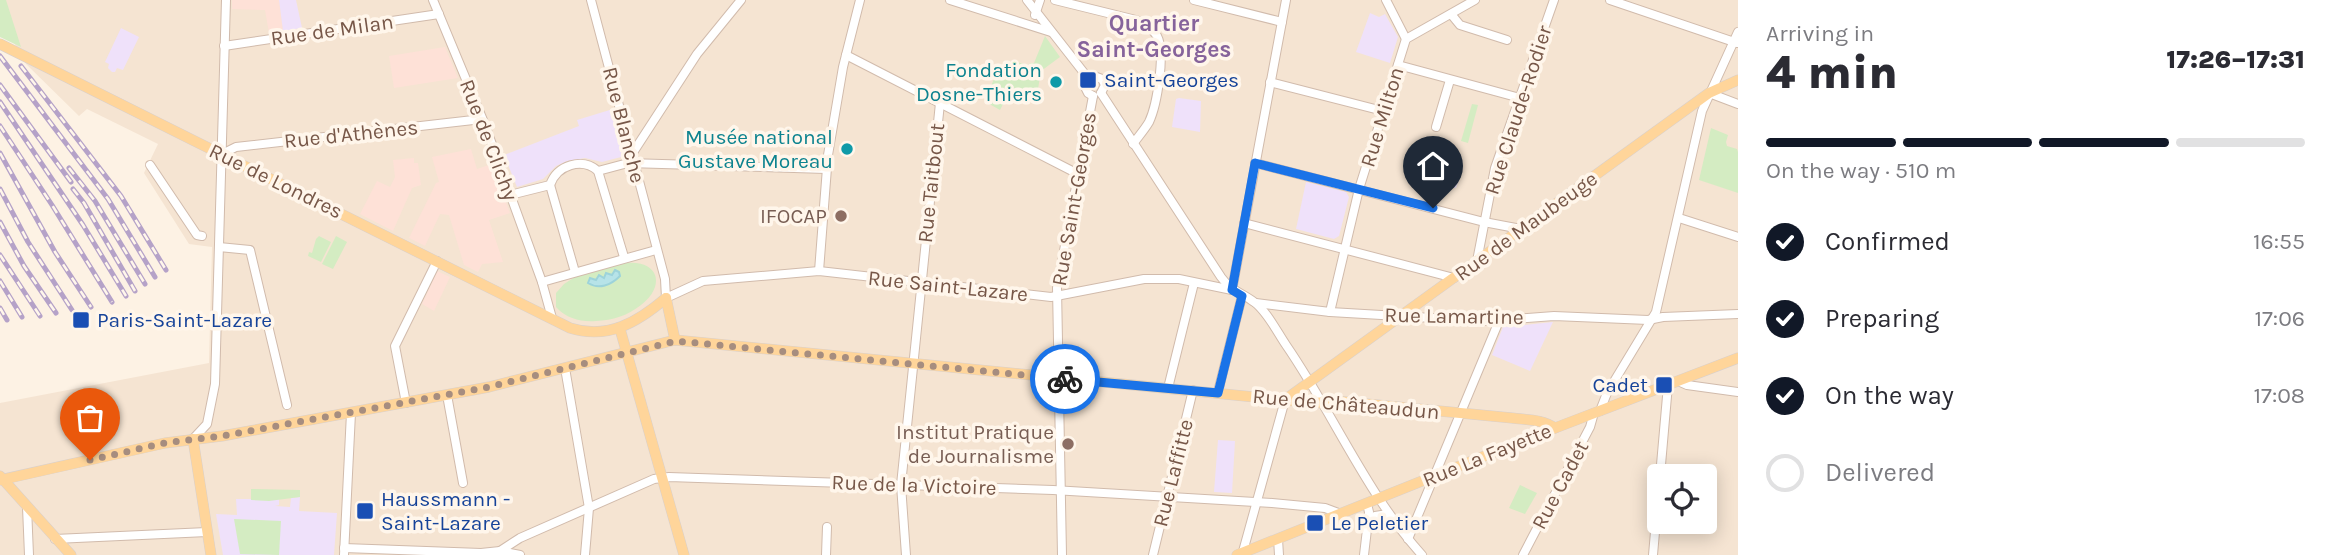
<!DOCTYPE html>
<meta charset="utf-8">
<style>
:root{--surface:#fff;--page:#f7f7f7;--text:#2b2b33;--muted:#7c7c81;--line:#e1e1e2;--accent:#111827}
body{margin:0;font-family:Karla,sans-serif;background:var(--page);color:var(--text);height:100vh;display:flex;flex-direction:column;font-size:26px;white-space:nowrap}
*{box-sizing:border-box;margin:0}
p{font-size:23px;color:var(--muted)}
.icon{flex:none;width:38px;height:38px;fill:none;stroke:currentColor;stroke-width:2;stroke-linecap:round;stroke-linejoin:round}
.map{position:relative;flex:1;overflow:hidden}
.drawer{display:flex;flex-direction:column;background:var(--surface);width:595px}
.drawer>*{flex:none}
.buttons{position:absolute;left:1647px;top:464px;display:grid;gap:14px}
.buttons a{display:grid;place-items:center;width:70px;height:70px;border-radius:7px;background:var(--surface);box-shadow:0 4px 18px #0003;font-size:35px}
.pin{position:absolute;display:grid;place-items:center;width:60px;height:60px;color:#fff;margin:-72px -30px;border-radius:50% 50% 50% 0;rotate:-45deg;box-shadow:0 0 7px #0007}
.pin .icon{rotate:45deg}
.courier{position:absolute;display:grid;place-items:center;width:70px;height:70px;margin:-35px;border:5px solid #1a73e8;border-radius:50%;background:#fff;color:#222;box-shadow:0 2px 9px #0007}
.overview em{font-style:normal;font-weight:800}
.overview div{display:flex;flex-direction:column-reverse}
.overview{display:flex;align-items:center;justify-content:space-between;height:119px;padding:0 28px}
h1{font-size:46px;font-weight:800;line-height:52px}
.bar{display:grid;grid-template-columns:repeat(4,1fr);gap:10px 7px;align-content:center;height:84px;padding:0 28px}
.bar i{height:9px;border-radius:5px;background:var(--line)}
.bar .on{background:var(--accent)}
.bar p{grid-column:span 4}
ol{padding:0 28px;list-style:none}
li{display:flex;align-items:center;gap:21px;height:77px}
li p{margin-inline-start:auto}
li .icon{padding:7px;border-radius:50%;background:var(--accent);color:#fff;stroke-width:4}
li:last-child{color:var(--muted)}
li i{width:38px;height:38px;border:4px solid var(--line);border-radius:50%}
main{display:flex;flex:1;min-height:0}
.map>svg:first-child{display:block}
.residential{fill:#f5e4d2;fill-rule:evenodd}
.commercial{fill:#fee1d7}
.education{fill:#efe1fa}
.green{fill:#d4ecc2}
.water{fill:#b7e3e8;stroke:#9dd3da;stroke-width:2}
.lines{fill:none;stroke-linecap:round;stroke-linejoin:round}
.minor-casing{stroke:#d1bbac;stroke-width:10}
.major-casing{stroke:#d9d0cc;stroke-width:11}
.minor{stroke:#fff;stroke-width:8}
.major{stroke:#ffd59a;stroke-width:10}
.rail-casing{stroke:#b5a2c8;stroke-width:5}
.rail{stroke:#fff6eb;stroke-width:2.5;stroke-dasharray:8;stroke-linecap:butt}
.done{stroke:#a68d7f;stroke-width:7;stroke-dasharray:0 12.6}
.route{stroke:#1a73e8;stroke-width:9}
.transit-dot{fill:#1a4fb4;stroke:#fff6eb;stroke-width:2.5}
.culture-dot{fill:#0f9aa8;stroke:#fff6eb;stroke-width:2.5}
.education-dot{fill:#8d6e63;stroke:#fff6eb;stroke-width:2.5}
.labels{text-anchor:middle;stroke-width:7;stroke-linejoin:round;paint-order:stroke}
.street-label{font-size:21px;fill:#775748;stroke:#fff6eb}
.culture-label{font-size:21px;fill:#0d838f;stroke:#fff6eb;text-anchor:end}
.transit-label{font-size:21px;fill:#164399;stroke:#fff6eb;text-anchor:start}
.education-label{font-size:21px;fill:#785e54;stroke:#fff6eb;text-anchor:end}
.neighbourhood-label{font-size:23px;font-weight:bold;fill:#86639b;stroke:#fff6eb}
</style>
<main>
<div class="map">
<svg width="1738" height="555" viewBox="0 0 1738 555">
<rect width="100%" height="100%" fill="#fdf2e4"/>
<path class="residential" d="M0 0H1738V555H0V403L209 363 212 247 189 244 144 173 158 144 87 109 79 116 26 64 0 18ZM1659 476H1704V522H1659Z"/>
<g class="commercial">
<polygon points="232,0 279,0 283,31 269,33 265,10 232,9"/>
<polygon points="445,47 458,78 394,88 389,56"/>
<polygon points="471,149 477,169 492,164 510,213 489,220 503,262 482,264 478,272 464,265 449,215 440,214 425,246 409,238 436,183 439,182 432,157"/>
<polygon points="414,158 414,163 418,163 421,185 412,188 393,231 360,214 377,181 390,187 395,177 393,160"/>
<polygon points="437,271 450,277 434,311 422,304"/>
</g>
<g class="education">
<polygon points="279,0 296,0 302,28 283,31"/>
<polygon points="1370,13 1379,17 1385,14 1398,37 1390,63 1356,52"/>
<polygon points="121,28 139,37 123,70 117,68 115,72 112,72 108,68 109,64 105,62"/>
<polygon points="1179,98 1201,101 1200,132 1172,127 1176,99"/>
<polygon points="613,109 625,156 602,162 585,158 567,161 556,166 543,179 517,187 504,155 579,126 577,120"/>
<polygon points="1440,165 1462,171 1456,188 1435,183"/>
<polygon points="1306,182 1346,192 1349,197 1339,236 1334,239 1296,229"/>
<polygon points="1553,322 1530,371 1492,355 1503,327"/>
<polygon points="1218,440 1235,441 1232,493 1214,492"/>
<polygon points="300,497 299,511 337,513 334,555 223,555 216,514 237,515 236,499 279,499 279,505 275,506 290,507 291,498"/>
</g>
<g class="green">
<polygon points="0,0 6,0 21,47 0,37"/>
<polygon points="1045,36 1060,57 1041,71 1038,89 1040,100 1031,98 1030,95 1022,96 1022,99 1005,100 1000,110 984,101 1001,64 1008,67 1012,61 1029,65 1030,63 1034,63"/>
<polygon points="1472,104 1478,105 1468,143 1461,141"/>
<polygon points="1711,128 1728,135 1726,142 1727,146 1737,149 1738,152 1738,193 1699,180"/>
<polygon points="319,236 331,242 321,262 308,256 309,252 312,253 316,239"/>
<polygon points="336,236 347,242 333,269 322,264"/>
<path d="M626 263C659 260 666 286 641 305 627 316 613 320 596 321 581 322 567 319 556 307V293L564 284 575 277Z"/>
<polygon points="1520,485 1537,493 1525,514 1509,508"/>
<polygon points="251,489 300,490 300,497 269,501 251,500"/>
<polygon points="234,519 281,521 279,555 240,554"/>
</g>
<path class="water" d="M615 270 619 272 620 276C611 285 599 290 588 283L590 278 596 280 599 275 604 278 606 273 612 275Z"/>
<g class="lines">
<g class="minor-casing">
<g id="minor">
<polyline points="433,0 485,125 542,282 552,318"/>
<polyline points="591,0 665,279 666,298 703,281 819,271 1051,297 1144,279 1179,279 1232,290"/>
<polyline points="950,0 1051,32"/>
<polyline points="1027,0 1088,78"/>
<path d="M1055 0 1136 20C1144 24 1152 28 1157 36 1166 52 1157 105 1149 122 1145 129 1138 137 1133 144"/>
<polyline points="1194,0 1282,22"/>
<polyline points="1386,0 1406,39"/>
<polyline points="1610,0 1737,43"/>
<polyline points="1451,14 1460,25 1507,40"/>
<polyline points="1035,15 1040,0"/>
<polyline points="224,46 439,14"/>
<polyline points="846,55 1078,174"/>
<polyline points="1398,65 1520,98"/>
<polyline points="1088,78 1094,76 1102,79 1105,85 1101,93"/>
<polyline points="1088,78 1085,87 1088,93 1093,96"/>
<polyline points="1270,82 1383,111"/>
<path d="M1101 93 1221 277C1230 290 1242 293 1254 302 1267 311 1277 332 1286 345 1333 413 1366 493 1422 555"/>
<polyline points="1709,93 1738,104"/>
<polyline points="1436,127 1450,80"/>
<polyline points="222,154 236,147 482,119"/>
<polyline points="632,154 697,54 741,0"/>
<polyline points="1255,163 1484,222 1521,229"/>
<polyline points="150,165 197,235 202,236"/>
<polyline points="598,171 624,257"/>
<polyline points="550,185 575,272"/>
<path d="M510 195 550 185C557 165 582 157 598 171L628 163 826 169"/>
<polyline points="1679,218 1738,237"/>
<polyline points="1244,223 1454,278"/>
<polyline points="219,247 250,250 287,405"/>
<polyline points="1477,261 1495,168 1554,0"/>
<polyline points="819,271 828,155 843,67 860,0"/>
<polyline points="542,282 656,250"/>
<polyline points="1232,290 1286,0"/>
<polyline points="1256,303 1330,312 1484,321 1554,316 1648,320 1663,317 1738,314"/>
<polyline points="1330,312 1359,189 1406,39 1475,0"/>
<polyline points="565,368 589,508 585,555"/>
<polyline points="1678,381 1687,385 1738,392"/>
<polyline points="1168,388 1194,283"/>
<polyline points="1218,392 1242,296"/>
<polyline points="447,395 463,483"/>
<polyline points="406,403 395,346 437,261"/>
<polyline points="1600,411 1607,393 1656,312 1702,111 1738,32"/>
<polyline points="193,439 207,424 215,384 226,0"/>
<polyline points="1660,476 1668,385"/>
<polyline points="27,507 29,555"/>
<polyline points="1369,522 1375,516 1388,514"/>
<polyline points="55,539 207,532"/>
<polyline points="1278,539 1279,555"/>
<polyline points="1408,539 1499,321"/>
<polyline points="344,548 481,553 500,551 520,555"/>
<polyline points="500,551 520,538 654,479 669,477 1053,490 1272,503 1325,508 1341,514"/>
<polyline points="344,555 351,413"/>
<polyline points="826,555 827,527"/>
<polyline points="906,555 901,485 940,103"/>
<polyline points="1062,555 1057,288 1093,96"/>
<polyline points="1153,555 1193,390"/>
<polyline points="1242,555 1285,400"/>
<polyline points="1364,555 1369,512 1367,504"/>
<polyline points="1523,555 1590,427 1594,413"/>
<polyline points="1653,555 1659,486"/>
</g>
</g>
<g class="major-casing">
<g id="major">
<path d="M0 44 570 328C608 340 638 322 666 298"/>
<polyline points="666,298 675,340"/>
<polyline points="620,329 684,555"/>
<polyline points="1286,399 1709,93 1738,80"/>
<polyline points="193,439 211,555"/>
<polyline points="0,476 71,555"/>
<path d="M0 480 165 443 222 436 489 387 675 340 1315 403 1336 401 1512 418C1527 420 1542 419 1555 428"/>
<polyline points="1237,555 1542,433 1738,358"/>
</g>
</g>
<use href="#minor" class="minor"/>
<use href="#major" class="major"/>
<g class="rail-casing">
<g id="rail">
<polyline points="0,56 108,199 155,277"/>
<polyline points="21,66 121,196 166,270"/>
<polyline points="0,85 71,182"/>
<polyline points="0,102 83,225 126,296"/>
<polyline points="0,126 52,205 112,302"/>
<polyline points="0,153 55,252 91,307"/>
<polyline points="69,168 95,201 145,284"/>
<polyline points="0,189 28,242 72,310"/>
<polyline points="73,189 84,203 135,291"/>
<polyline points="0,222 24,266 56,313"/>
<polyline points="0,255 40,316"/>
<polyline points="0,281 22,317"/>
<polyline points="0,308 7,320"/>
</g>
</g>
<use href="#rail" class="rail"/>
</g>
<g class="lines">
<polyline class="done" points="90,460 165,443 222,436 489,387 676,341 1065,379"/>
<polyline class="route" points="1065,379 1218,393 1242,296 1232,290 1255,163 1433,208"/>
</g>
<g class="transit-dot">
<rect x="1079" y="71" width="18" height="18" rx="3.5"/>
<rect x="72" y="311" width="18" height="18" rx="3.5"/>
<rect x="1655" y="376" width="18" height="18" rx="3.5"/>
<rect x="356" y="502" width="18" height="18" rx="3.5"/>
<rect x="1306" y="514" width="18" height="18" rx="3.5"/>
</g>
<g class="culture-dot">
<circle cx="1056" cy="82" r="7"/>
<circle cx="847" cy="149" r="7"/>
</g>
<g class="education-dot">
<circle cx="841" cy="216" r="7"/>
<circle cx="1068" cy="444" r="7"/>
</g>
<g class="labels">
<g class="street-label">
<text transform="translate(332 30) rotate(-8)" y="7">Rue de Milan</text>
<text transform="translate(1518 110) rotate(-72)" y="7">Rue Claude-Rodier</text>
<text transform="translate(1382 117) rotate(-73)" y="7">Rue Milton</text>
<text transform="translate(624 125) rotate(76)" y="7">Rue Blanche</text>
<text transform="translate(351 134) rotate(-6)" y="7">Rue d'Athènes</text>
<text transform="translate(489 140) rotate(69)" y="7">Rue de Clichy</text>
<text transform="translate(276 181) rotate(26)" y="7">Rue de Londres</text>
<text transform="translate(931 183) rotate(-84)" y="7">Rue Taitbout</text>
<text transform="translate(1074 199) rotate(-80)" y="7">Rue Saint-Georges</text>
<text transform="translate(1526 226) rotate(-36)" y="7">Rue de Maubeuge</text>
<text transform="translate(948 286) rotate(6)" y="7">Rue Saint-Lazare</text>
<text transform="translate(1454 316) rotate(1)" y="7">Rue Lamartine</text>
<text transform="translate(1346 404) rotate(5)" y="7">Rue de Châteaudun</text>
<text transform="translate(1487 455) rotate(-22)" y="7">Rue La Fayette</text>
<text transform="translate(1173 473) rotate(-76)" y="7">Rue Laffitte</text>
<text transform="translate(914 485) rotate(2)" y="7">Rue de la Victoire</text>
<text transform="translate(1560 485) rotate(-62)" y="7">Rue Cadet</text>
</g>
<g class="culture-label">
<text x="1042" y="77">Fondation<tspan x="1042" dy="24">Dosne-Thiers</tspan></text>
<text x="833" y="144">Musée national<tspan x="833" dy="24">Gustave Moreau</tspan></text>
</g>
<g class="transit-label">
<text x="1104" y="87">Saint-Georges</text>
<text x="97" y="327">Paris-Saint-Lazare</text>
<text x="1648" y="392" text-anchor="end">Cadet</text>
<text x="381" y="506">Haussmann -<tspan x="381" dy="24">Saint-Lazare</tspan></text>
<text x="1331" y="530">Le Peletier</text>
</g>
<g class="education-label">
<text x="827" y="223">IFOCAP</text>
<text x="1054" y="439">Institut Pratique<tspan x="1054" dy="24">de Journalisme</tspan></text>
</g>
<g class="neighbourhood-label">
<text x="1154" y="31">Quartier<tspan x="1154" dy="26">Saint-Georges</tspan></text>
</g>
</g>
</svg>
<div class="buttons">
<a><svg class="icon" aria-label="locate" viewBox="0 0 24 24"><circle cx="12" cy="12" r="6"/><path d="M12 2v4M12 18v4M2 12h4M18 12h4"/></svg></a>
</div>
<div class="pin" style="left:90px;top:460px;background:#ea580c"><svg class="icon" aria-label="bag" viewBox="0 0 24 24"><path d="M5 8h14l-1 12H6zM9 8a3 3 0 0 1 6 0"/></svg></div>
<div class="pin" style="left:1433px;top:208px;background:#1f2937"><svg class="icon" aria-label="home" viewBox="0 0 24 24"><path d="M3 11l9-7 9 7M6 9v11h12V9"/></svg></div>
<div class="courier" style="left:1065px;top:379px"><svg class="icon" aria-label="bike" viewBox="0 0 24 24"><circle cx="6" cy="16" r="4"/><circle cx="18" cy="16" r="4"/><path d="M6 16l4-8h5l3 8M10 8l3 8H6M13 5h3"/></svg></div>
</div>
<section class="drawer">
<div class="overview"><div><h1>4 min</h1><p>Arriving in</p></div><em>17:26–17:31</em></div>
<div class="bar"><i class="on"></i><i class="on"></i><i class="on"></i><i></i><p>On the way · 510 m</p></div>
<ol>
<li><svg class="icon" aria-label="check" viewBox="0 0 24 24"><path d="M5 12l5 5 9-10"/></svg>Confirmed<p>16:55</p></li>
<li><svg class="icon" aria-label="check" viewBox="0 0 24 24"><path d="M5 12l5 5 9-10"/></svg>Preparing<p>17:06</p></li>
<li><svg class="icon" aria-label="check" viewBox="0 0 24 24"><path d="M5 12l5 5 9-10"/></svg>On the way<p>17:08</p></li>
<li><i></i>Delivered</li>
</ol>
</section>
</main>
